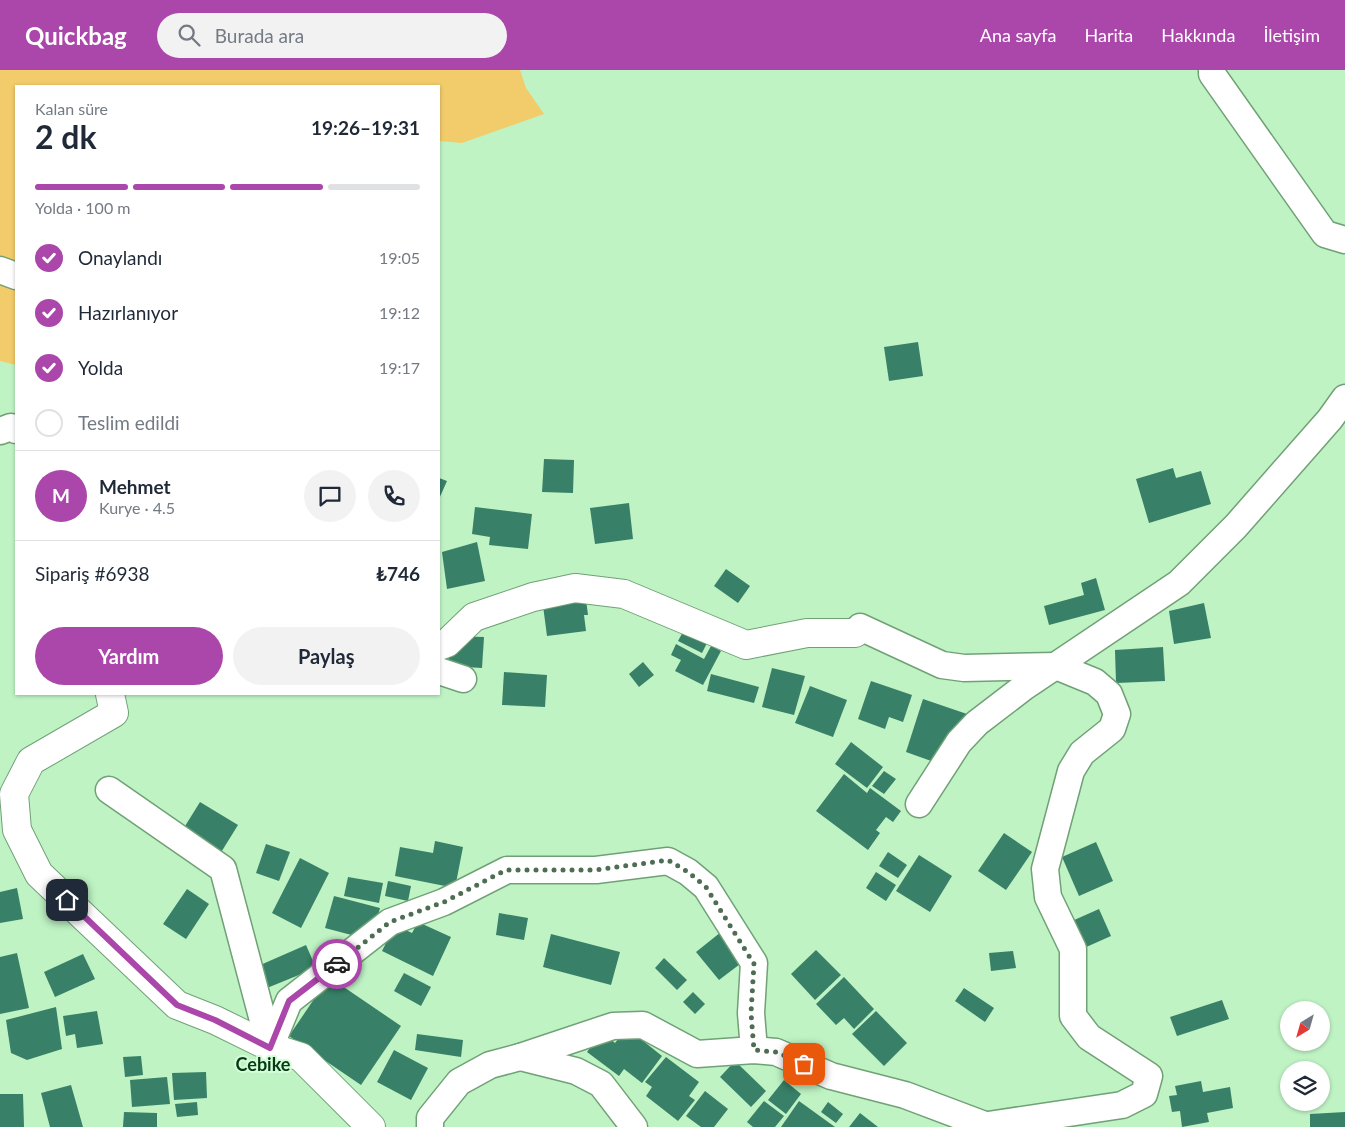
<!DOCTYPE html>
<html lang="tr">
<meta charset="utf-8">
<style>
:root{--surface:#fff;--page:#f2f2f3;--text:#1f2937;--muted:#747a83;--line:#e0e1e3;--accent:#ab46ab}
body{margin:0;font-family:Lato,sans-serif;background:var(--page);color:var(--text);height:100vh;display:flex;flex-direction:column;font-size:19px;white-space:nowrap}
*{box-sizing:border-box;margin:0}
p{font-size:16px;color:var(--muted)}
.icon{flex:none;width:28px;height:28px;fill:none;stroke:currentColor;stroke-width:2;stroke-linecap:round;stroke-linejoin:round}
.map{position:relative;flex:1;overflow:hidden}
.sheet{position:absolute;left:15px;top:15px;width:425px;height:610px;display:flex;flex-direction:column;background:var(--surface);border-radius:0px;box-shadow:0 1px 4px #0004}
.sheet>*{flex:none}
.needle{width:32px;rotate:217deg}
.controls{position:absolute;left:1280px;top:931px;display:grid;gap:10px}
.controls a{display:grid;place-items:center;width:50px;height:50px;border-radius:50%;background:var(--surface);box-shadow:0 1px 4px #0004;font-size:25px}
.pin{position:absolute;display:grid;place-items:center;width:42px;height:42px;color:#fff;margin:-21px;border-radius:10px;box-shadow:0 2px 8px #0006}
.courier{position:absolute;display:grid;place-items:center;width:50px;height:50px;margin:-25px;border:4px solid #ab46ab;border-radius:50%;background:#fff;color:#222;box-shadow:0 1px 6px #0007}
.summary em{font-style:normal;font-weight:700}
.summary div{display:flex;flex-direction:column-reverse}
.summary{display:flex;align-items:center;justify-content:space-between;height:85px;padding:0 20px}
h1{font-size:32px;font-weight:700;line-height:38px}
.bar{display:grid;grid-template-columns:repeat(4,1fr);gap:8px 5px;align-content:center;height:60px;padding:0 20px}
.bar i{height:6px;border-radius:4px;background:var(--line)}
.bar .current{background:var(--accent)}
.bar p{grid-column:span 4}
.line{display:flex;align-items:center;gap:12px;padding:0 20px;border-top:1px solid var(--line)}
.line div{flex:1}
.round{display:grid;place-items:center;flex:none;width:52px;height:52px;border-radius:26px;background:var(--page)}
ol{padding:0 20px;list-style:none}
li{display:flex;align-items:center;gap:15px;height:55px}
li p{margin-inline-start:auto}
li .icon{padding:5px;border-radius:50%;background:var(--accent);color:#fff;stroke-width:4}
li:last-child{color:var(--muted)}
li i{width:28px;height:28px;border:2px solid var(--line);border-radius:50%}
.action{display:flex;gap:10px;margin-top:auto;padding:10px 20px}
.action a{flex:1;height:58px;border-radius:30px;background:var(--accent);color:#fff;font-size:20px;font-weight:700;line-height:58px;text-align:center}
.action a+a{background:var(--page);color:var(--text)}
header{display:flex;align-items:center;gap:30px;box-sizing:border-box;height:70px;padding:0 25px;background:var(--accent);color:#fff}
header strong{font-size:24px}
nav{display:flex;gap:28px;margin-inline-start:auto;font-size:18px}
.search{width:350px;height:45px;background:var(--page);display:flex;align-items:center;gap:12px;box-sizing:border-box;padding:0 18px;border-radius:28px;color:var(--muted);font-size:19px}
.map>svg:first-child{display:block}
.green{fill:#f2cb6b}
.building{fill:#388067}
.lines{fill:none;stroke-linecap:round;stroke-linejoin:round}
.street-casing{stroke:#70a176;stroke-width:29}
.secondary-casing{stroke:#70a176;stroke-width:30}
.street{stroke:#fff;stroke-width:26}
.secondary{stroke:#fff;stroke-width:28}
.done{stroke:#4e6d52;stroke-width:5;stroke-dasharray:0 9}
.route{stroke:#ab46ab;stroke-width:6}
.labels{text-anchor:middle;stroke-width:4;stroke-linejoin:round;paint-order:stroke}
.quarter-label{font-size:18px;font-weight:bold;fill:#073a14;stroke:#d4fed8}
</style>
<header>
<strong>Quickbag</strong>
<div class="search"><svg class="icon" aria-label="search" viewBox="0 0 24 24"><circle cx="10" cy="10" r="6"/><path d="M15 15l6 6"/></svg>Burada ara</div>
<nav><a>Ana sayfa</a><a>Harita</a><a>Hakkında</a><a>İletişim</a></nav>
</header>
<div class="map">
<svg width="1345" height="1057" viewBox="0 0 1345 1057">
<rect width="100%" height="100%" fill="#bff3c4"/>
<polygon class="green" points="0,0 520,0 526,18 544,44 462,73 439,71 439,16 16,16 16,295 0,291"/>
<g class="building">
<polygon points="918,272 923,306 889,311 884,277"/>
<polygon points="544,389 574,390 573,423 542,422"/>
<polygon points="1173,398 1176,408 1201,401 1211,434 1149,453 1136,409"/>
<polygon points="439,408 447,411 439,429"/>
<polygon points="629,433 633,469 595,474 590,438"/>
<polygon points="475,437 532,444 528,479 489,475 490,467 472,464"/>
<polygon points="477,472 485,511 447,519 442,482"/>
<polygon points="726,499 750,516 738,533 714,516"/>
<polygon points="1096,508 1105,540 1049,555 1044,536 1084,525 1081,513"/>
<polygon points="585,522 588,545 584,545 586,561 547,566 542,528"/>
<polygon points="1204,533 1211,568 1174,574 1169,541"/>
<polygon points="690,549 708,571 702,583 678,571"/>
<polygon points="450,566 484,567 482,598 448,596"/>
<polygon points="676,574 704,589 711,576 721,581 703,615 675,601 681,590 671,585"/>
<polygon points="1163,577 1165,611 1116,613 1115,580"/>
<polygon points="643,592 654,605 639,617 629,604"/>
<polygon points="772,598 805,606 794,645 762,637"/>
<polygon points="504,602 547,605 545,637 502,635"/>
<polygon points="711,604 759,617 754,633 707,621"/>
<polygon points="871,611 912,625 903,652 889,647 885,659 858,649"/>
<polygon points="810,616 847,630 833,667 795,653"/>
<polygon points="923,629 967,644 934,692 906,682"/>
<polygon points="851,672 883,697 867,718 835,694"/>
<polygon points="884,701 896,709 884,724 872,716"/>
<polygon points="844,704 867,723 870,718 901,741 893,752 886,747 876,760 880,763 868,780 816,741"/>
<polygon points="200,732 238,755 220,784 182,761"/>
<polygon points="1004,763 1032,782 1006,820 978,801"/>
<polygon points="435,771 463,777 455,818 395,806 400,777 433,783"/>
<polygon points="1096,772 1113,811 1079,826 1062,787"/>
<polygon points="266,774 290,782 279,811 256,803"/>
<polygon points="888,782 907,795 898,808 879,796"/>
<polygon points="919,785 952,806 930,842 896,821"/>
<polygon points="300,788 329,803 301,858 272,843"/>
<polygon points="876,802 896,815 886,831 866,818"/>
<polygon points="348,807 383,813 379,833 344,826"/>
<polygon points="388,811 411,816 408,831 385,826"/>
<polygon points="17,818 23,849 0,853 0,822"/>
<polygon points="187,819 209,834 186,869 163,854"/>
<polygon points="334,826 380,838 375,856 359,867 325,858"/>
<polygon points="1099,839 1111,866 1084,878 1072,851"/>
<polygon points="499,843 528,848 524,870 496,865"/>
<polygon points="418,852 451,867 433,906 382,881 395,855 412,863"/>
<polygon points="721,862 744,891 719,910 696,882"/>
<polygon points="551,864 620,882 611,915 543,897"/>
<polygon points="306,875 316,898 267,918 258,896"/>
<polygon points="816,880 841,905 815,930 791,904"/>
<polygon points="1013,881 1016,898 991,901 989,883"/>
<polygon points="17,883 29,938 0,944 0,887"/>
<polygon points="83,884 95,909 55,927 44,902"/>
<polygon points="664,888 687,910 677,920 655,898"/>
<polygon points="404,903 431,917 421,936 394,921"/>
<polygon points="329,907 401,956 361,1015 289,966"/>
<polygon points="844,907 874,939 854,959 844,948 836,955 816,934"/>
<polygon points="964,918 994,938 985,952 955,931"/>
<polygon points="693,922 705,934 695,944 683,932"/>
<polygon points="1222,930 1229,949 1177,966 1170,947"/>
<polygon points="56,937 62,979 27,990 11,983 6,950"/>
<polygon points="97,941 103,974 77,978 75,964 66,966 63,946"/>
<polygon points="876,941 907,973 884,996 852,964"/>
<polygon points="627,958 662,986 642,1013 624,999 619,1006 587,982 602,962 615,973"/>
<polygon points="417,964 463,970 461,987 415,980"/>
<polygon points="394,980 428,998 411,1030 377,1012"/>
<polygon points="141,986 143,1005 125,1007 123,987"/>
<polygon points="666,987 699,1012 689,1026 695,1030 678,1051 646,1026 652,1017 645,1012"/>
<polygon points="735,991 766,1021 751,1037 720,1007"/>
<polygon points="206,1002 207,1028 174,1030 172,1003"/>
<polygon points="167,1007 170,1034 132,1037 130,1010"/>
<polygon points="784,1010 801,1024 786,1044 768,1030"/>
<polygon points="1201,1011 1203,1022 1230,1017 1233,1038 1207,1043 1209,1052 1182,1057 1180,1041 1172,1042 1169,1026 1177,1025 1175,1016"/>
<polygon points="71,1015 83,1057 50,1057 41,1023"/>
<polygon points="705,1021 728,1039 714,1057 701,1057 686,1046"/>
<polygon points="0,1024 23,1024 24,1057 0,1057"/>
<polygon points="764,1031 784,1046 775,1057 753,1057 747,1052"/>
<polygon points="799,1031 835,1057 781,1057"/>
<polygon points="197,1032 198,1045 177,1047 175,1034"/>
<polygon points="828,1032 843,1044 836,1053 821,1042"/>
<polygon points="124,1042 157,1043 157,1057 123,1057"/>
<polygon points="1345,1042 1345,1057 1310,1057 1310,1044"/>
<polygon points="860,1043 878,1057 849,1057"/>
</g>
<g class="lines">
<g class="street-casing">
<g id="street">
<polyline points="1212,0 1212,4 1325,164 1345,170"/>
<polyline points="0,200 16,206"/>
<polyline points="0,361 11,357 16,360"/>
<polyline points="855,563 860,557 942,595 964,598 1056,596 1095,612 1109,624 1117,644 1112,659 1082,683 1071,701 1045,799 1048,827 1073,879 1073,946 1089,967 1149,1006 1144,1024 1122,1035 988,1055"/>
<polyline points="439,601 463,609"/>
<polyline points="109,720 223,799 270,977"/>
<polyline points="919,734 959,672 977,653 1024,617 1179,513 1236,456 1330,349 1345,328"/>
<polyline points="270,977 289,931 390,852 444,832 507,800 596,800 668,791 688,802 706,817 754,893 751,943 754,980"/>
<polyline points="520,987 576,1001 601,1014 634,1057"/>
<polyline points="430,1057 430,1048 459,1012 490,995 520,987 613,956 643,955 697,984 754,980 776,982 831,1006 905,1025 990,1057"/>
</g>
</g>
<g class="secondary-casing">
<g id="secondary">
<polyline points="439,576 447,573 474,547 533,527 575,518 624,524 746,575 807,563 855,563"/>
<polyline points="110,624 114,643 31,691 14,724 17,760 39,804 177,935 215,950 270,977 301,987 371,1057"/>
</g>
</g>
<use href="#street" class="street"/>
<use href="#secondary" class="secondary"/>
</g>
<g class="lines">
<polyline class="done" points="337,894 390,852 444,832 506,800 596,800 668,790 688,802 706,817 754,894 751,943 754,980 776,982 804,994"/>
<polyline class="route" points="67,830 177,935 215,950 270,978 289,931 337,894"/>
</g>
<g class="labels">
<g class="quarter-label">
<text x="263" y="1001">Cebike</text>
</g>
</g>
</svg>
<div class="controls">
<a><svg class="needle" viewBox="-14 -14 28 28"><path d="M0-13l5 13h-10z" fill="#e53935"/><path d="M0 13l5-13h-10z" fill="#747a83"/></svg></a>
<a><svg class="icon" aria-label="layers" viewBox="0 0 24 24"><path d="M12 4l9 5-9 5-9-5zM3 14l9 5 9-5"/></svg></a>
</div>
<div class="pin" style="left:804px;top:994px;background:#ea580c"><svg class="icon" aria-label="bag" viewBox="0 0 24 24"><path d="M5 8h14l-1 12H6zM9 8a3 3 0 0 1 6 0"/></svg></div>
<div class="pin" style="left:67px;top:830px;background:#1f2937"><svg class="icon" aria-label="home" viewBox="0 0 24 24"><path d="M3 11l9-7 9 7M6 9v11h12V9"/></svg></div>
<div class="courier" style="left:337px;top:894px"><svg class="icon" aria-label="car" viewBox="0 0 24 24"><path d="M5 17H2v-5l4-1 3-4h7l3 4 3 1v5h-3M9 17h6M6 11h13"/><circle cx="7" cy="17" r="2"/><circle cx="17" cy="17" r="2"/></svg></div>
<section class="sheet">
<div class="summary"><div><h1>2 dk</h1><p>Kalan süre</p></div><em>19:26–19:31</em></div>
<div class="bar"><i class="current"></i><i class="current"></i><i class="current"></i><i></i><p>Yolda · 100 m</p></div>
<ol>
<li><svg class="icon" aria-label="check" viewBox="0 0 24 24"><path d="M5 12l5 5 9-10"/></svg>Onaylandı<p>19:05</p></li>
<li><svg class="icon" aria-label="check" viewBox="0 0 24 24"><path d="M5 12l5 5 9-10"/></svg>Hazırlanıyor<p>19:12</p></li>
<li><svg class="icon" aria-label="check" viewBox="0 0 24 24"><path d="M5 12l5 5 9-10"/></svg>Yolda<p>19:17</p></li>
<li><i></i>Teslim edildi</li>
</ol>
<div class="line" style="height:90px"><b class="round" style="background:var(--accent);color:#fff">M</b><div><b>Mehmet</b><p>Kurye · 4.5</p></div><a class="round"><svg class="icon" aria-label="chat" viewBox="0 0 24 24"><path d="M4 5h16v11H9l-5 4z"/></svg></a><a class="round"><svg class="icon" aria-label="phone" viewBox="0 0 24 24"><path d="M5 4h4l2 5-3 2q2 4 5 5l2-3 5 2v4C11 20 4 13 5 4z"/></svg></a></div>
<div class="line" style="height:65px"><div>Sipariş #6938</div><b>₺746</b></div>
<div class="action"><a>Yardım</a><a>Paylaş</a></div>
</section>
</div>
